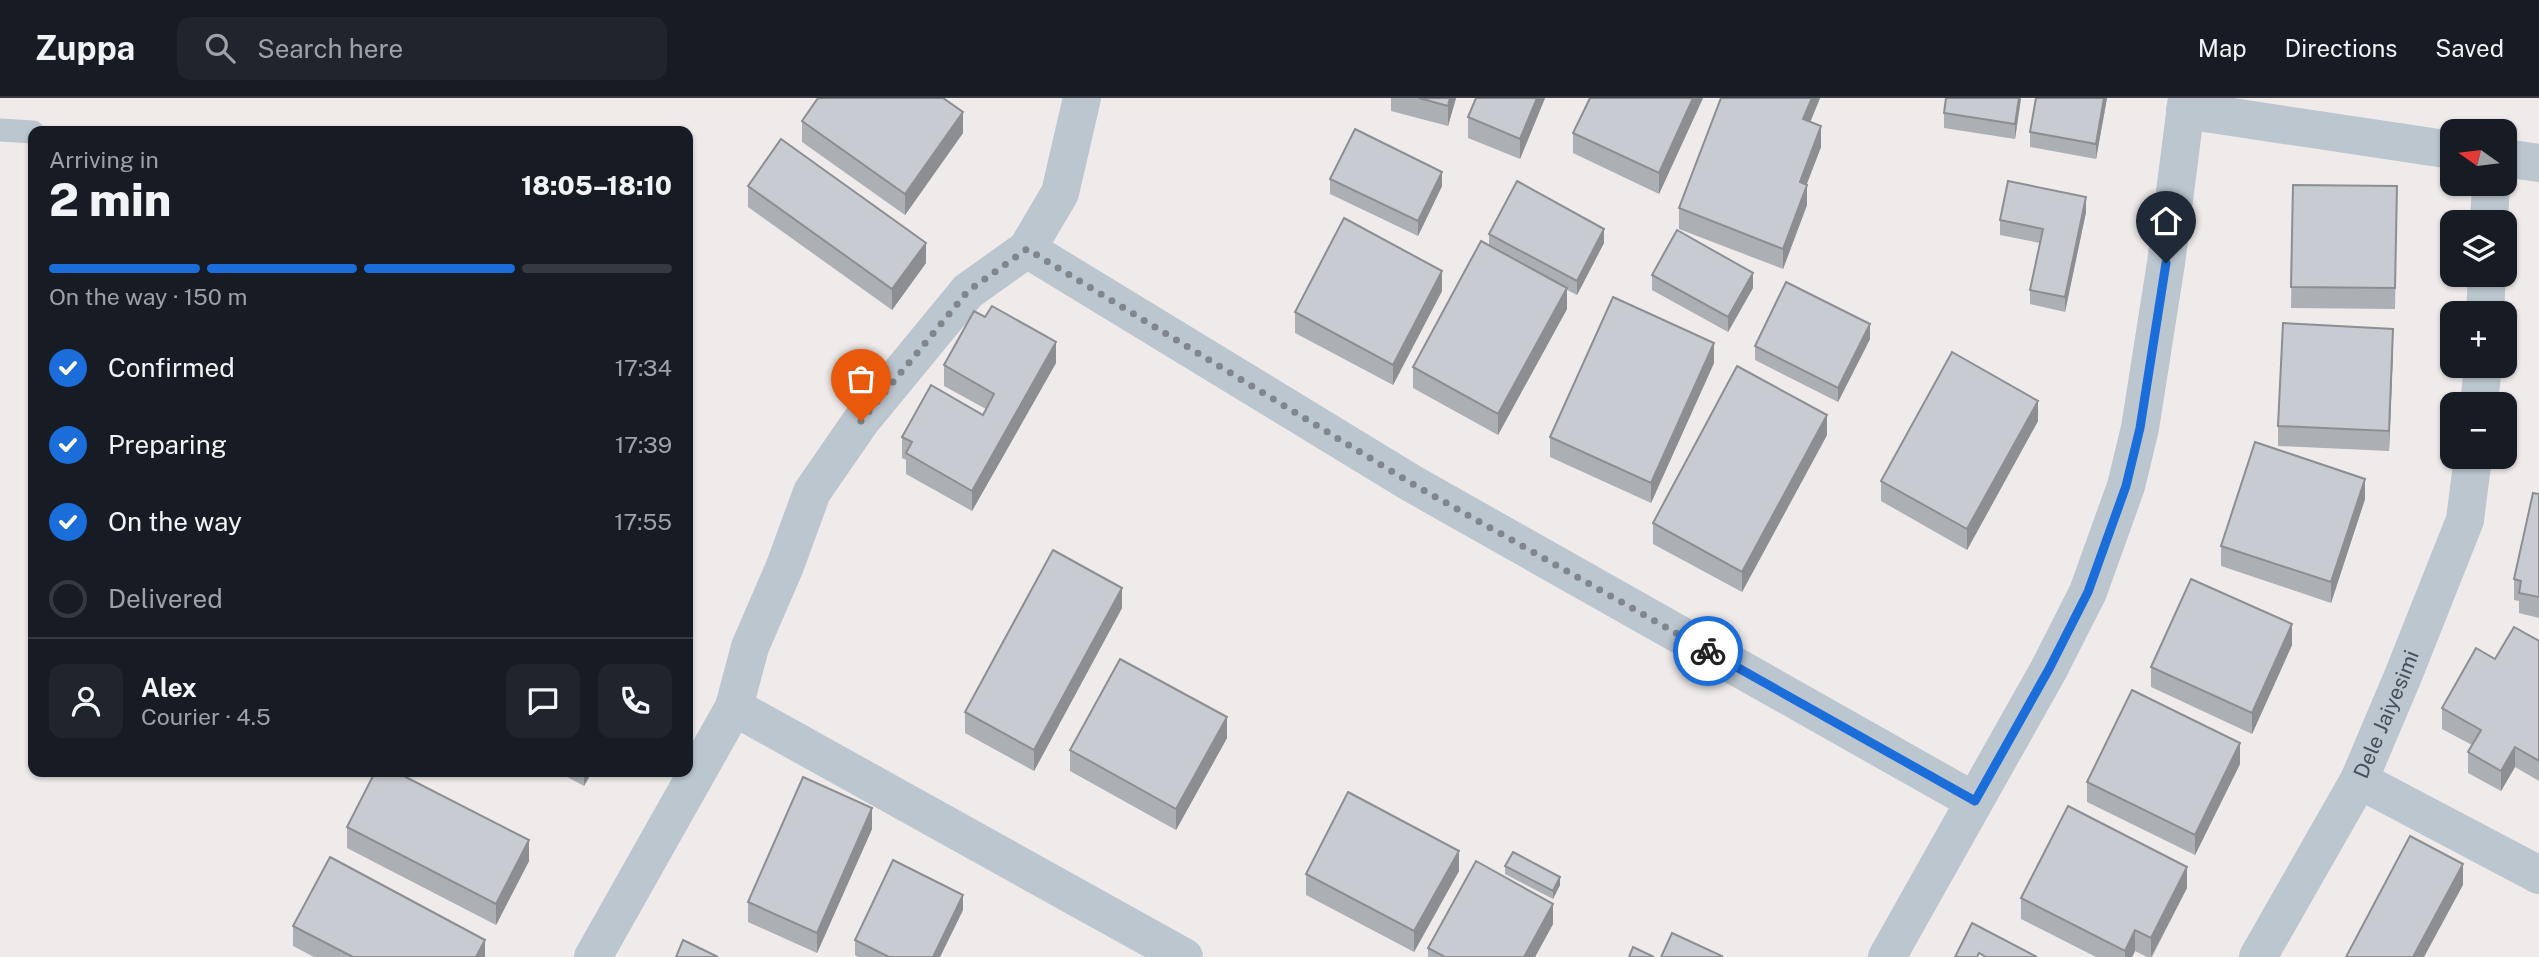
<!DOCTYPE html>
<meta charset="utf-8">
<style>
:root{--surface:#171b24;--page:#20242c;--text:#f1f3f6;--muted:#9ea1a6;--line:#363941;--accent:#1b6dd9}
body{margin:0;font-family:"Public Sans",sans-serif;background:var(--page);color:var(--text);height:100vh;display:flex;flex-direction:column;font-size:26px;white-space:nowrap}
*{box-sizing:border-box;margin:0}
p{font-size:23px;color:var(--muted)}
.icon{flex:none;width:38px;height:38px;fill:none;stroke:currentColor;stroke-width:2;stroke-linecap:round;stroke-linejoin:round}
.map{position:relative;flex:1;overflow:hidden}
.details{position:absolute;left:28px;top:28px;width:665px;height:651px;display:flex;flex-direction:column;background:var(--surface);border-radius:14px;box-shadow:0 2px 5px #0004}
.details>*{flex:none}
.needle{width:46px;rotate:284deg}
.tools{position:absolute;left:2440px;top:21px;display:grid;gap:14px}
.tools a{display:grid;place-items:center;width:77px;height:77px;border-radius:14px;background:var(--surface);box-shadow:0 2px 5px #0004;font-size:35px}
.pin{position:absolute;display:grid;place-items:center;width:60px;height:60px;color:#fff;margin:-72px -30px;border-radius:50% 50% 50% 0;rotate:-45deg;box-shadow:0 0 7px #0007}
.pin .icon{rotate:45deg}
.courier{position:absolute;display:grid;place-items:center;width:70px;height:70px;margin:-35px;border:5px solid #1b6dd9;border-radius:50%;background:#fff;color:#222;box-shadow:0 2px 9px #0007}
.overview em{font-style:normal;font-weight:800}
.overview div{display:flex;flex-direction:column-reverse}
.overview{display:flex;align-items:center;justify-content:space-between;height:119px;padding:0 21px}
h1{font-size:46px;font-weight:800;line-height:52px}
.bar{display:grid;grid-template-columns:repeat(4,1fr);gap:10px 7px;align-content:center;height:84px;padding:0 21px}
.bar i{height:9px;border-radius:5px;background:var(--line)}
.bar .current{background:var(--accent)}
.bar p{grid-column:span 4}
.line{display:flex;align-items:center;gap:18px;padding:0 21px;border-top:2px solid var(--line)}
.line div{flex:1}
.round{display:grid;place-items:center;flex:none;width:74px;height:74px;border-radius:14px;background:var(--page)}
ol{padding:0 21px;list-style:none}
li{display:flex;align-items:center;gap:21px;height:77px}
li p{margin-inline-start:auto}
li .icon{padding:7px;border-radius:50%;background:var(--accent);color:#fff;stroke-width:4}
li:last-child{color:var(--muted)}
li i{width:38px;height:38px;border:4px solid var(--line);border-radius:50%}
header{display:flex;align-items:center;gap:42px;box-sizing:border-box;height:98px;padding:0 35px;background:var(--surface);border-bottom:2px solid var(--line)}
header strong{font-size:33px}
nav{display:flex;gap:38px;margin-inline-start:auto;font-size:24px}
.search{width:490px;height:63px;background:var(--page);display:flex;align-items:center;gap:18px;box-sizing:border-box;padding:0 24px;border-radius:14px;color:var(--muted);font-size:26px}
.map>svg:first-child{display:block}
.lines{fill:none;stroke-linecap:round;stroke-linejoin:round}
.service{stroke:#bcc6ce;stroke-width:23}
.minor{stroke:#bcc6ce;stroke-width:38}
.wall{fill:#acafb4}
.shaded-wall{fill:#8c8e92}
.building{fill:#c8cbd1;stroke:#8c8e92;stroke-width:2}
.done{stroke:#80868c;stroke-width:7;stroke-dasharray:0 12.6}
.route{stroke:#1b6dd9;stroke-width:9}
.labels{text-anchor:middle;stroke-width:6;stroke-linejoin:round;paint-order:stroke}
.street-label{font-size:21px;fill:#444f59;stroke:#fff}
</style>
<header>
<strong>Zuppa</strong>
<div class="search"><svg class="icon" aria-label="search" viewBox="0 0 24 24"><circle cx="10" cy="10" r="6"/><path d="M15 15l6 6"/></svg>Search here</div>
<nav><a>Map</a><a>Directions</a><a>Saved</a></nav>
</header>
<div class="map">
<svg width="2539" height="859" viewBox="0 0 2539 859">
<rect width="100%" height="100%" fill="#efebeb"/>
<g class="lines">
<polyline class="service" points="0,32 33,34"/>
<g class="minor">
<polyline points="2185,12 2452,52"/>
<polyline points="2504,60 2539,65"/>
<polyline points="2489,124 2491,86"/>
<polyline points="1027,151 1411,385 1974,703"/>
<polyline points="2485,215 2487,177"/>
<polyline points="2479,306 2483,268"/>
<polyline points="734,609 1184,859"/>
<polyline points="2359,682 2539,777"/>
<polyline points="593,859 734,609 750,549 785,468 812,394 861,323 968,193 1027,151 1060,95 1082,0"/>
<polyline points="1887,859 2049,571 2088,494 2126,388 2140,330 2166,165 2187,0"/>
<path id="s1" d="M2258 859 2359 682 2403 578 2465 422 2473 359"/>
</g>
</g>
<g class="wall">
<polygon points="1391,0 1456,0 1448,28 1391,13"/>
<polygon points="1476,0 1545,0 1520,61 1468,40 1468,19"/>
<polygon points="1590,0 1703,0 1659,96 1573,55 1573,35"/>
<polygon points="1721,0 1820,0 1810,24 1821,49 1806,87 1807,107 1783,171 1679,131 1679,110"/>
<polygon points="2021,0 2015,41 1944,30 1944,15"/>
<polygon points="2036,0 2107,0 2096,61 2030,49 2030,34"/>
<polygon points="802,23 963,35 905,117 802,44"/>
<polygon points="1330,81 1442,88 1418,138 1330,96"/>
<polygon points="2293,87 2397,88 2395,211 2291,210"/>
<polygon points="748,88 926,165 892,212 748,109"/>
<polygon points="2086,114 2065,214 2030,206 2030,192 2040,145 2000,137 2000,122"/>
<polygon points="1489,136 1604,145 1577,197 1567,192 1567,211 1498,337 1413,290 1413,269 1489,147"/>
<polygon points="1652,177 1753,190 1728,234 1652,192"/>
<polygon points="1442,193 1393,287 1295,235 1295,214"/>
<polygon points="1870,241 1838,304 1755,262 1755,248"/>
<polygon points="2393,252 2389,353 2278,348 2278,328"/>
<polygon points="1056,265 972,413 906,376 906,362 902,360 902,339 983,317 986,311 944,288 944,267"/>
<polygon points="1714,265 1651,405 1550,359 1550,339"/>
<polygon points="2038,323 1967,452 1881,403 1881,383"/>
<polygon points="1827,337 1742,494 1653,446 1653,425"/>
<polygon points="2539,396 2539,520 2519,515 2519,503 2514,502 2514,481"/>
<polygon points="2365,401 2331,505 2221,468 2221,448"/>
<polygon points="1122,510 1034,673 965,635 965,614"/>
<polygon points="2539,543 2539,683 2515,669 2501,693 2468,675 2468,654 2472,647 2442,631 2442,610 2495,561"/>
<polygon points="2292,547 2252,636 2151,589 2151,569"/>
<polygon points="1227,640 1176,732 1070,673 1070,652"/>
<polygon points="2240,666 2195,757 2087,704 2087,684"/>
<polygon points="558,674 592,674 584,688"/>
<polygon points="347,729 529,763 496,827 347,750"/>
<polygon points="872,731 817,855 748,824 748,804"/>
<polygon points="1505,768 1560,787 1553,801 1505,776"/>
<polygon points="1459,773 1414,854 1306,797 1306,776"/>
<polygon points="2187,790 2152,859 2147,859 2135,853 2132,859 2096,859 2021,821 2021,800"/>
<polygon points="963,812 940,859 858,859 855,857 855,842"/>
<polygon points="1553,826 1535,859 1428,859 1428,850"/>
<polygon points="293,828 485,859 314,859 293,848"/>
</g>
<g class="shaded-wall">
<polygon points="1450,0 1456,0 1448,28 1448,8"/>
<polygon points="1537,0 1545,0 1520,61 1520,41"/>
<polygon points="1693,0 1703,0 1659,96 1659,75"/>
<polygon points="1812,0 1820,0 1803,42 1803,21"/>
<polygon points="2019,0 2021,0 2015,41 2015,26"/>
<polygon points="2104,0 2107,0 2096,61 2096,46"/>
<polygon points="963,14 963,35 905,117 905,96"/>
<polygon points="1821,28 1821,49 1800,104 1800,84"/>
<polygon points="1442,74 1442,88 1418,138 1418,123"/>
<polygon points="1807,87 1807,107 1783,171 1783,151"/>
<polygon points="2086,99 2086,114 2065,214 2065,199"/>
<polygon points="1604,131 1604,145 1577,197 1577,183"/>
<polygon points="926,145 926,165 892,212 892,191"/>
<polygon points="1442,173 1442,193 1393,287 1393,267"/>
<polygon points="1753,175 1753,190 1728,234 1728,219"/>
<polygon points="1567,190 1567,211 1498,337 1498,316"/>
<polygon points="1870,226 1870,241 1838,304 1838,290"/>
<polygon points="2393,231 2393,252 2389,353 2389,333"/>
<polygon points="1056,244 1056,265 972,413 972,393"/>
<polygon points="1714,245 1714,265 1651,405 1651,385"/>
<polygon points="2038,303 2038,323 1967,452 1967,431"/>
<polygon points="1827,317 1827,337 1742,494 1742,474"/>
<polygon points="2365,381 2365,401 2331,505 2331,484"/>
<polygon points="1122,490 1122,510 1034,673 1034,652"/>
<polygon points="2292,526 2292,547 2252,636 2252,615"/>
<polygon points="1227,619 1227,640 1176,732 1176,711"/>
<polygon points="2240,645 2240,666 2195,757 2195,737"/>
<polygon points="2515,649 2515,669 2501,693 2501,673"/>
<polygon points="584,674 592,674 584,688"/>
<polygon points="872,710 872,731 817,855 817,835"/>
<polygon points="529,742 529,763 496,827 496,806"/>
<polygon points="1459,753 1459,773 1414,854 1414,833"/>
<polygon points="2463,766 2463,787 2424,859 2413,859"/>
<polygon points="2187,769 2187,790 2151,859 2151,840"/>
<polygon points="1560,779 1560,787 1553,801 1553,793"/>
<polygon points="963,797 963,812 940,859 933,859"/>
<polygon points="1553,806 1553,826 1535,859 1524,859"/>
<polygon points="2135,832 2135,853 2132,859 2125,859 2125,853"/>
<polygon points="485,842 485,859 476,859"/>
</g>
<g class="building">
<polygon points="818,0 943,0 963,14 905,96 802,23"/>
<polygon points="1419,0 1450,0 1448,8"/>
<polygon points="1476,0 1537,0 1520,41 1468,19"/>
<polygon points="1590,0 1693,0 1659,75 1573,35"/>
<polygon points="1721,0 1812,0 1803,21 1821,28 1800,84 1807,87 1783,151 1679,110"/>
<polygon points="1946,0 2019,0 2015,26 1944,15"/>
<polygon points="2036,0 2104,0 2096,46 2030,34"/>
<polygon points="1355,31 1442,74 1418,123 1330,81"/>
<polygon points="781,41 926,145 892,191 748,88"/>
<polygon points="1517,83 1604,131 1577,183 1489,136"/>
<polygon points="2008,83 2086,99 2065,199 2030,192 2043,131 2000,122"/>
<polygon points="2293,87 2397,88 2395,190 2291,189"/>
<polygon points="1344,120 1442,173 1393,267 1295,214"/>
<polygon points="1677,132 1753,175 1728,219 1652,177"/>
<polygon points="1481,143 1567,190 1498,316 1413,269"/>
<polygon points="1786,184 1870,226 1838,290 1755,248"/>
<polygon points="1613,199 1714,245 1651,385 1550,339"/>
<polygon points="992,208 1056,244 972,393 906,355 912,344 902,339 931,287 983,317 994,296 944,267 974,213 985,219"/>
<polygon points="2283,225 2393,231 2389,333 2278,328"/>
<polygon points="1952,254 2038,303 1967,431 1881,383"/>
<polygon points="1737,268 1827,317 1742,474 1653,425"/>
<polygon points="2255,344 2365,381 2331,484 2221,448"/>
<polygon points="2533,395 2539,396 2539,499 2519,495 2521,483 2514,481"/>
<polygon points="1053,452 1122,490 1034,652 965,614"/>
<polygon points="2191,481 2292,526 2252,615 2151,569"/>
<polygon points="2514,529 2539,543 2539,663 2515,649 2501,673 2468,654 2481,632 2442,610 2476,550 2495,561"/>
<polygon points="1120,561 1227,619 1176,711 1070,652"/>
<polygon points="2132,592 2240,645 2195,737 2087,684"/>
<polygon points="375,674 396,674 529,742 496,806 347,729"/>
<polygon points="803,679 872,710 817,835 748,804"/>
<polygon points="1348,694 1459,753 1414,833 1306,776"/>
<polygon points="2068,708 2187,769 2151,840 2135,832 2125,853 2021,800"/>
<polygon points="2410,738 2463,766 2413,859 2346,859"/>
<polygon points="1513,754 1560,779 1553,793 1505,768"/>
<polygon points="330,759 485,842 476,859 353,859 293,828"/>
<polygon points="893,762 963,797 933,859 889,859 855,842"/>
<polygon points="1476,763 1553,806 1524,859 1445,859 1428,850"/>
<polygon points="1972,825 2037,859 1986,859 1979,855 1977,859 1955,859"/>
<polygon points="1672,835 1722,858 1721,859 1661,859"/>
<polygon points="683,842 718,859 676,859"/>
<polygon points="1633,849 1654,859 1629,859"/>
</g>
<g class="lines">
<polyline class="done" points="861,323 968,193 1027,151 1411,385 1708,553"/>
<polyline class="route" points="1708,553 1975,703 2049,571 2088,494 2126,388 2140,330 2166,165"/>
</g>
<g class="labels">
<g class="street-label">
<text dy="7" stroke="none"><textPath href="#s1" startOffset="275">Dele Jaiyesimi</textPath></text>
</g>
</g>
</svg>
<div class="tools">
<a><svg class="needle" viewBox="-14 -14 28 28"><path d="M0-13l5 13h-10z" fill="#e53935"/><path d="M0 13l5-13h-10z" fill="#9ea1a6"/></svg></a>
<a><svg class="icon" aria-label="layers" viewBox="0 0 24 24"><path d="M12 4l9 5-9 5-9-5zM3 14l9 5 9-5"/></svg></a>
<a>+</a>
<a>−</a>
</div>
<div class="pin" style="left:861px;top:323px;background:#ea580c"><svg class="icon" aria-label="bag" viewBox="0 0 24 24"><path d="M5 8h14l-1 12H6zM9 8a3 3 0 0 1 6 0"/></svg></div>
<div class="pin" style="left:2166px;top:165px;background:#1f2937"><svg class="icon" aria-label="home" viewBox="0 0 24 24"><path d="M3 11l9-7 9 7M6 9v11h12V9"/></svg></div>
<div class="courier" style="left:1708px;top:553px"><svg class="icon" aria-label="bike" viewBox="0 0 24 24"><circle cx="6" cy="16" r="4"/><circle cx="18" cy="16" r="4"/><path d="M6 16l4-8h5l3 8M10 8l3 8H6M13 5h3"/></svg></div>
<section class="details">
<div class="overview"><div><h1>2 min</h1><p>Arriving in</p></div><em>18:05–18:10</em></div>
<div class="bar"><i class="current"></i><i class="current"></i><i class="current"></i><i></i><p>On the way · 150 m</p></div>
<ol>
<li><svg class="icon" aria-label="check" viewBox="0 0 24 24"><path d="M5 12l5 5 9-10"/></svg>Confirmed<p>17:34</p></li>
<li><svg class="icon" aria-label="check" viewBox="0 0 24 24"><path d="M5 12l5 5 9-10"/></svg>Preparing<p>17:39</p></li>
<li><svg class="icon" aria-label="check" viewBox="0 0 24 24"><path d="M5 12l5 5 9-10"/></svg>On the way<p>17:55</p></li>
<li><i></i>Delivered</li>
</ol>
<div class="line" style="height:126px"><a class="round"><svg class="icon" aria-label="person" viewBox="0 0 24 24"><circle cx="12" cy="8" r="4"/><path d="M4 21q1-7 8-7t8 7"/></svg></a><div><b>Alex</b><p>Courier · 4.5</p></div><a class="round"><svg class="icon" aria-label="chat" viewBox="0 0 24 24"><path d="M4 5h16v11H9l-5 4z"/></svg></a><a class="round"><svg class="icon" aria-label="phone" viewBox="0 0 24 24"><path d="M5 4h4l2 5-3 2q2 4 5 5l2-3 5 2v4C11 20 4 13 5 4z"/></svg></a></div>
</section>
</div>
